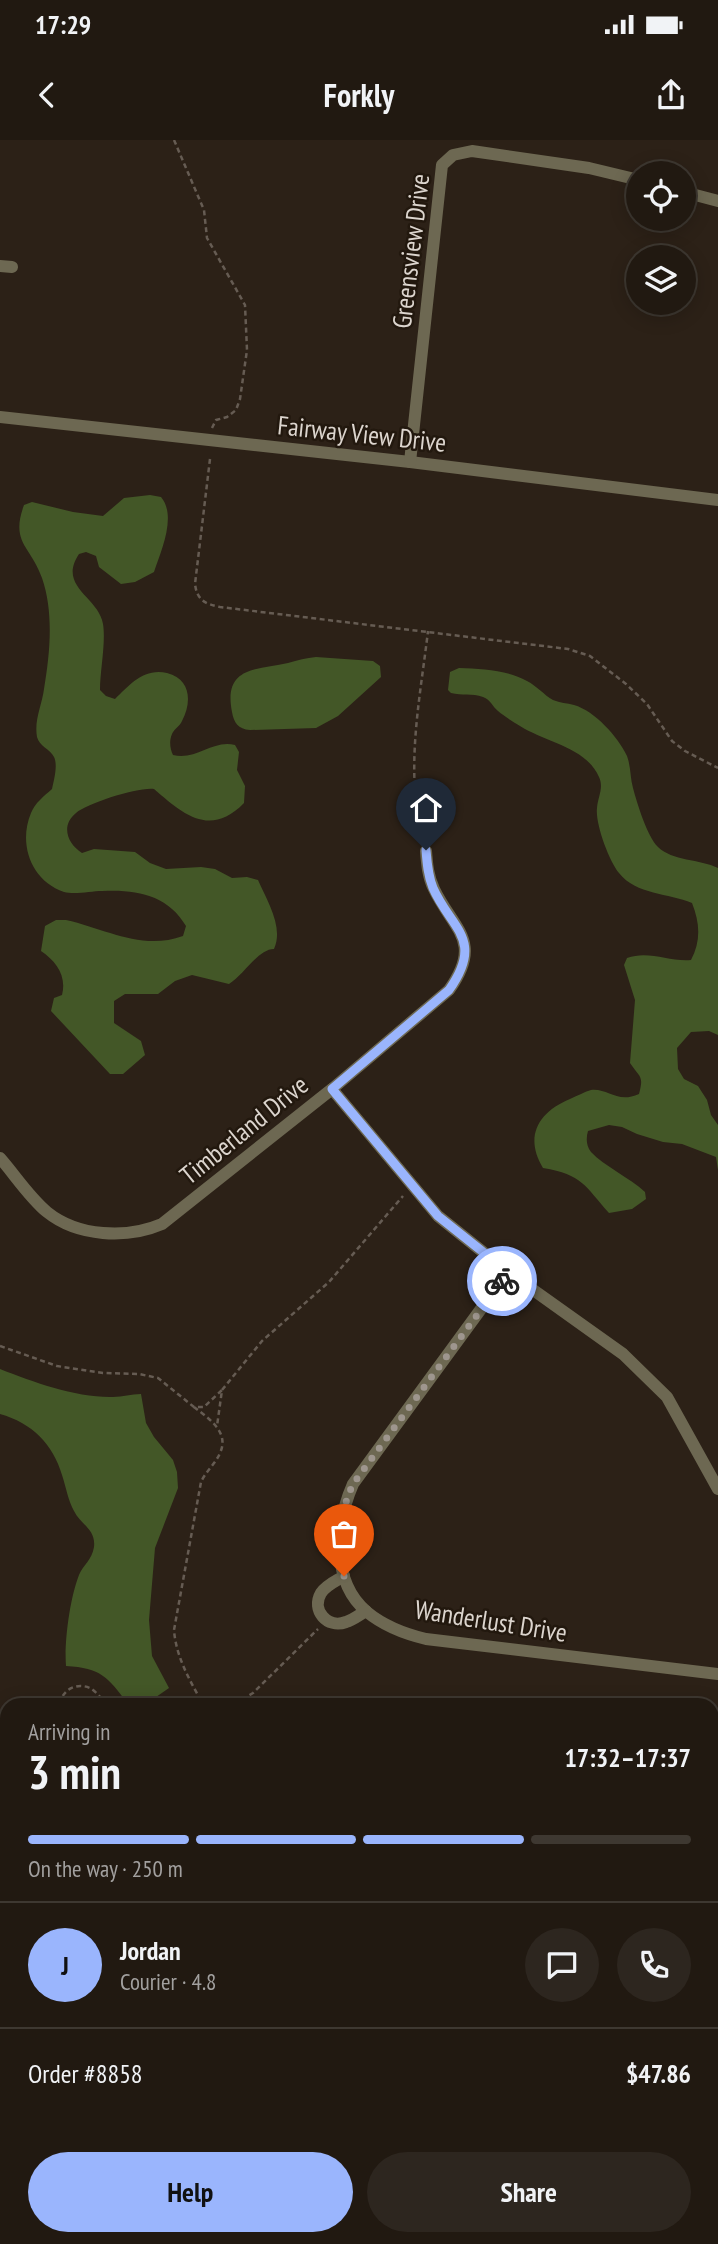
<!DOCTYPE html>
<meta charset="utf-8">
<style>
:root{--surface:#211911;--page:#2d261f;--text:#f1f3f6;--muted:#a2a09f;--line:#3e3831;--accent:#9ab5fd}
body{margin:0;font-family:"PT Sans Narrow",sans-serif;background:var(--page);color:var(--text);height:100vh;display:flex;flex-direction:column;font-size:26px;white-space:nowrap}
*{box-sizing:border-box;margin:0}
p{font-size:23px;color:var(--muted)}
.icon{flex:none;width:38px;height:38px;fill:none;stroke:currentColor;stroke-width:2;stroke-linecap:round;stroke-linejoin:round}
.map{position:relative;flex:1;overflow:hidden}
.drawer{position:absolute;left:0px;top:1558px;width:719px;height:548px;display:flex;flex-direction:column;background:var(--surface);border-radius:21px 21px 0 0;box-shadow:0 4px 18px #0003,0 0 0 2px var(--line)}
.drawer>*{flex:none}
.controls{position:absolute;left:626px;top:21px;display:grid;gap:14px}
.controls a{display:grid;place-items:center;width:70px;height:70px;border-radius:50%;background:var(--surface);box-shadow:0 4px 18px #0003,0 0 0 2px var(--line);font-size:35px}
.pin{position:absolute;display:grid;place-items:center;width:60px;height:60px;color:#fff;margin:-72px -30px;border-radius:50% 50% 50% 0;rotate:-45deg;box-shadow:0 0 7px #0007}
.pin .icon{rotate:45deg}
.courier{position:absolute;display:grid;place-items:center;width:70px;height:70px;margin:-35px;border:5px solid #9ab5fd;border-radius:50%;background:#fff;color:#222;box-shadow:0 2px 9px #0007}
.head em{font-style:normal;font-weight:600}
.head div{display:flex;flex-direction:column-reverse}
.head{display:flex;align-items:center;justify-content:space-between;height:119px;padding:0 28px}
h1{font-size:46px;font-weight:600;line-height:52px}
.bar{display:grid;grid-template-columns:repeat(4,1fr);gap:10px 7px;align-content:center;height:84px;padding:0 28px}
.bar i{height:9px;border-radius:5px;background:var(--line)}
.bar .on{background:var(--accent)}
.bar p{grid-column:span 4}
.line{display:flex;align-items:center;gap:18px;padding:0 28px;border-top:2px solid var(--line)}
.line div{flex:1}
.round{display:grid;place-items:center;flex:none;width:74px;height:74px;border-radius:37px;background:var(--page)}
.button{display:flex;gap:14px;margin-top:auto;padding:14px 28px}
.button a{flex:1;height:80px;border-radius:42px;background:var(--accent);color:#111;font-size:28px;font-weight:600;line-height:80px;text-align:center}
.button a+a{background:var(--page);color:var(--text)}
.status{display:flex;justify-content:space-between;align-items:center;height:49px;padding:0 35px;background:var(--surface);direction:ltr}
.status svg{height:19px;fill:currentColor}
header{display:flex;justify-content:space-between;align-items:center;height:91px;padding:0 28px;background:var(--surface);font-size:32px;font-weight:600}
.map>svg:first-child{display:block}
.water{fill:#435727}
.lines{fill:none;stroke-linecap:round;stroke-linejoin:round}
.path{stroke:#665c53;stroke-width:2.5;stroke-dasharray:5 3.5;stroke-linecap:butt}
.minor{stroke:#6d6852;stroke-width:12}
.done{stroke:#9e968e;stroke-width:7;stroke-dasharray:0 12.6}
.route{stroke:#9ab5fd;stroke-width:9}
.labels{text-anchor:middle;stroke-width:5;stroke-linejoin:round;paint-order:stroke}
.street-label{font-size:26px;fill:#dcd5ce;stroke:#22180e}
</style>
<div class="status"><b>17:29</b><svg viewBox="0 0 49 12"><path d="M0 12V9h3v3zM5 12V6h3v6zM10 12V3h3v9zM15 12V0h3v12zM26 1h20v11H26zM47 4h2v5h-2z"/></svg></div>
<header><svg class="icon" aria-label="back" viewBox="0 0 24 24"><path d="M15 5l-7 7 7 7"/></svg>Forkly<svg class="icon" aria-label="share" viewBox="0 0 24 24"><path d="M12 15V3M7 8l5-5 5 5M5 13v7h14v-7"/></svg></header>
<div class="map">
<svg width="718" height="2104" viewBox="0 0 718 2104">
<rect width="100%" height="100%" fill="#2c2117"/>
<g class="water">
<path d="M150 355 161 357C177 376 161 411 154 432L135 442 121 444 99 427 96 416 86 412 79 414C57 447 99 457 103 484 106 502 100 531 100 550L106 556 115 559C130 545 143 528 167 533 191 539 192 562 182 581 180 586 174 589 172 594 169 601 170 609 173 615 196 621 213 599 235 605L239 612 237 630 245 646 244 663C210 698 183 674 154 649 138 647 88 663 76 673 60 686 68 704 82 713L94 709 135 712 150 723 166 729 201 727 215 729 232 738 247 737 258 740C267 761 284 787 274 809 258 809 244 835 229 844L192 835 175 841 158 854H125L114 861V883L141 901 145 915 123 934H110L51 871 54 858 62 855C67 836 56 821 41 811L45 786 56 780H66C106 789 142 811 183 796L186 786C168 755 136 749 102 751 91 751 75 755 64 752 31 741 18 704 31 673 35 663 44 656 52 649 54 640 58 625 54 617 50 609 39 606 37 597 34 580 42 565 44 549 50 513 54 473 42 438 31 406 10 403 24 365L32 362 73 372 103 376 124 358Z"/>
<path d="M316 517 373 521 380 526 381 537 338 576 316 588 250 590C238 589 234 583 232 572 223 526 257 530 288 523 298 520 306 518 316 517Z"/>
<path d="M459 528C482 529 507 530 527 541 537 546 544 555 553 560 560 563 567 563 574 565 595 571 618 597 627 616 631 627 630 637 633 648 637 663 647 696 658 707 672 721 700 719 718 728V895L709 891 691 892 677 908 678 929 684 939 698 946 707 960 711 975 718 985V1030L716 1017 682 1004 663 1002 637 994 622 987 609 985 588 991C586 998 586 1005 591 1012 604 1026 630 1038 645 1052L646 1059 632 1069 609 1073C584 1045 583 1035 543 1028 524 997 538 972 570 959 577 956 584 952 591 950 608 948 617 964 639 954 644 935 640 938 630 923L635 860 624 825 627 818C649 810 669 822 691 820 701 801 700 783 692 763 669 753 636 755 619 733 609 721 595 683 597 668 598 656 604 648 599 637 586 607 545 602 520 586 513 582 504 576 498 571 492 566 491 560 483 557 472 553 462 556 451 553L448 550 450 532Z"/>
<path d="M0 1229C33 1242 77 1258 113 1257 123 1257 131 1254 141 1254L146 1283 154 1297 173 1320 177 1332 178 1348 155 1408 149 1480 152 1516 169 1548 146 1564H128C108 1537 101 1528 66 1526 64 1502 70 1458 79 1435 83 1425 92 1420 94 1407 96 1389 81 1385 74 1371 68 1360 66 1347 62 1335 53 1304 32 1283 0 1274Z"/>
</g>
<g class="lines">
<g class="path">
<polyline points="174,0 204,70 207,98 245,165 247,210 240,259 236,270 227,277 216,280 212,288"/>
<path d="M210 319 195 444C197 460 205 464 220 467L568 509 590 516 626 544 647 564 672 601 685 611 718 628"/>
<path d="M422 697C405 629 420 559 428 491"/>
<polyline points="0,1206 57,1226 103,1233 139,1234 158,1238 194,1267 204,1267 222,1250 217,1286"/>
<polyline points="222,1250 262,1201 329,1142 403,1056"/>
<path d="M194 1267C208 1278 230 1292 220 1313 216 1323 206 1331 201 1342L174 1490C176 1517 190 1541 203 1564"/>
<path d="M60 1564C62 1550 76 1542 90 1548 96 1551 102 1560 107 1564"/>
<polyline points="235,1564 253,1553 318,1489"/>
<polyline points="712,1667 718,1668"/>
<polyline points="0,1709 7,1704"/>
</g>
<g class="minor">
<polyline points="684,52 718,61"/>
<polyline points="0,126 12,127"/>
<polyline points="0,277 410,322 718,360"/>
<polyline points="410,322 442,25 453,15 472,11 589,28 639,40"/>
<polyline points="332,949 438,1076 508,1132 623,1214 667,1257 718,1349"/>
<path d="M0 1018C15 1035 29 1057 47 1072 78 1097 127 1099 162 1084L332 949 449 850C484 801 453 789 434 749 428 737 427 724 426 711"/>
<path d="M508 1132 353 1344C336 1383 330 1441 367 1472 384 1486 405 1494 426 1499L718 1534"/>
<path d="M344 1436C336 1441 326 1445 321 1453 311 1470 327 1489 346 1482 353 1480 359 1475 366 1471"/>
<polyline points="712,1797 718,1798"/>
<polyline points="0,1943 7,1944"/>
<polyline points="712,2029 718,2028"/>
</g>
</g>
<g class="lines">
<path class="done" d="M344 1436C337 1402 339 1375 353 1344L502 1141"/>
<path class="route" d="M426 710C427 723 428 736 433 748 451 789 485 799 449 850L332 949 438 1076 508 1132 502 1141"/>
</g>
<g class="labels">
<g class="street-label">
<text transform="translate(411 111) rotate(-83)" y="9">Greensview Drive</text>
<text transform="translate(362 294) rotate(6)" y="9">Fairway View Drive</text>
<text transform="translate(244 990) rotate(-39)" y="9">Timberland Drive</text>
<text transform="translate(491 1481) rotate(9)" y="9">Wanderlust Drive</text>
</g>
</g>
</svg>
<div class="controls">
<a><svg class="icon" aria-label="locate" viewBox="0 0 24 24"><circle cx="12" cy="12" r="6"/><path d="M12 2v4M12 18v4M2 12h4M18 12h4"/></svg></a>
<a><svg class="icon" aria-label="layers" viewBox="0 0 24 24"><path d="M12 4l9 5-9 5-9-5zM3 14l9 5 9-5"/></svg></a>
</div>
<div class="pin" style="left:344px;top:1436px;background:#ea580c"><svg class="icon" aria-label="bag" viewBox="0 0 24 24"><path d="M5 8h14l-1 12H6zM9 8a3 3 0 0 1 6 0"/></svg></div>
<div class="pin" style="left:426px;top:710px;background:#1f2937"><svg class="icon" aria-label="home" viewBox="0 0 24 24"><path d="M3 11l9-7 9 7M6 9v11h12V9"/></svg></div>
<div class="courier" style="left:502px;top:1141px"><svg class="icon" aria-label="bike" viewBox="0 0 24 24"><circle cx="6" cy="16" r="4"/><circle cx="18" cy="16" r="4"/><path d="M6 16l4-8h5l3 8M10 8l3 8H6M13 5h3"/></svg></div>
<section class="drawer">
<div class="head"><div><h1>3 min</h1><p>Arriving in</p></div><em>17:32–17:37</em></div>
<div class="bar"><i class="on"></i><i class="on"></i><i class="on"></i><i></i><p>On the way · 250 m</p></div>
<div class="line" style="height:126px"><b class="round" style="background:var(--accent);color:#111">J</b><div><b>Jordan</b><p>Courier · 4.8</p></div><a class="round"><svg class="icon" aria-label="chat" viewBox="0 0 24 24"><path d="M4 5h16v11H9l-5 4z"/></svg></a><a class="round"><svg class="icon" aria-label="phone" viewBox="0 0 24 24"><path d="M5 4h4l2 5-3 2q2 4 5 5l2-3 5 2v4C11 20 4 13 5 4z"/></svg></a></div>
<div class="line" style="height:91px"><div>Order #8858</div><b>$47.86</b></div>
<div class="button"><a>Help</a><a>Share</a></div>
</section>
</div>
